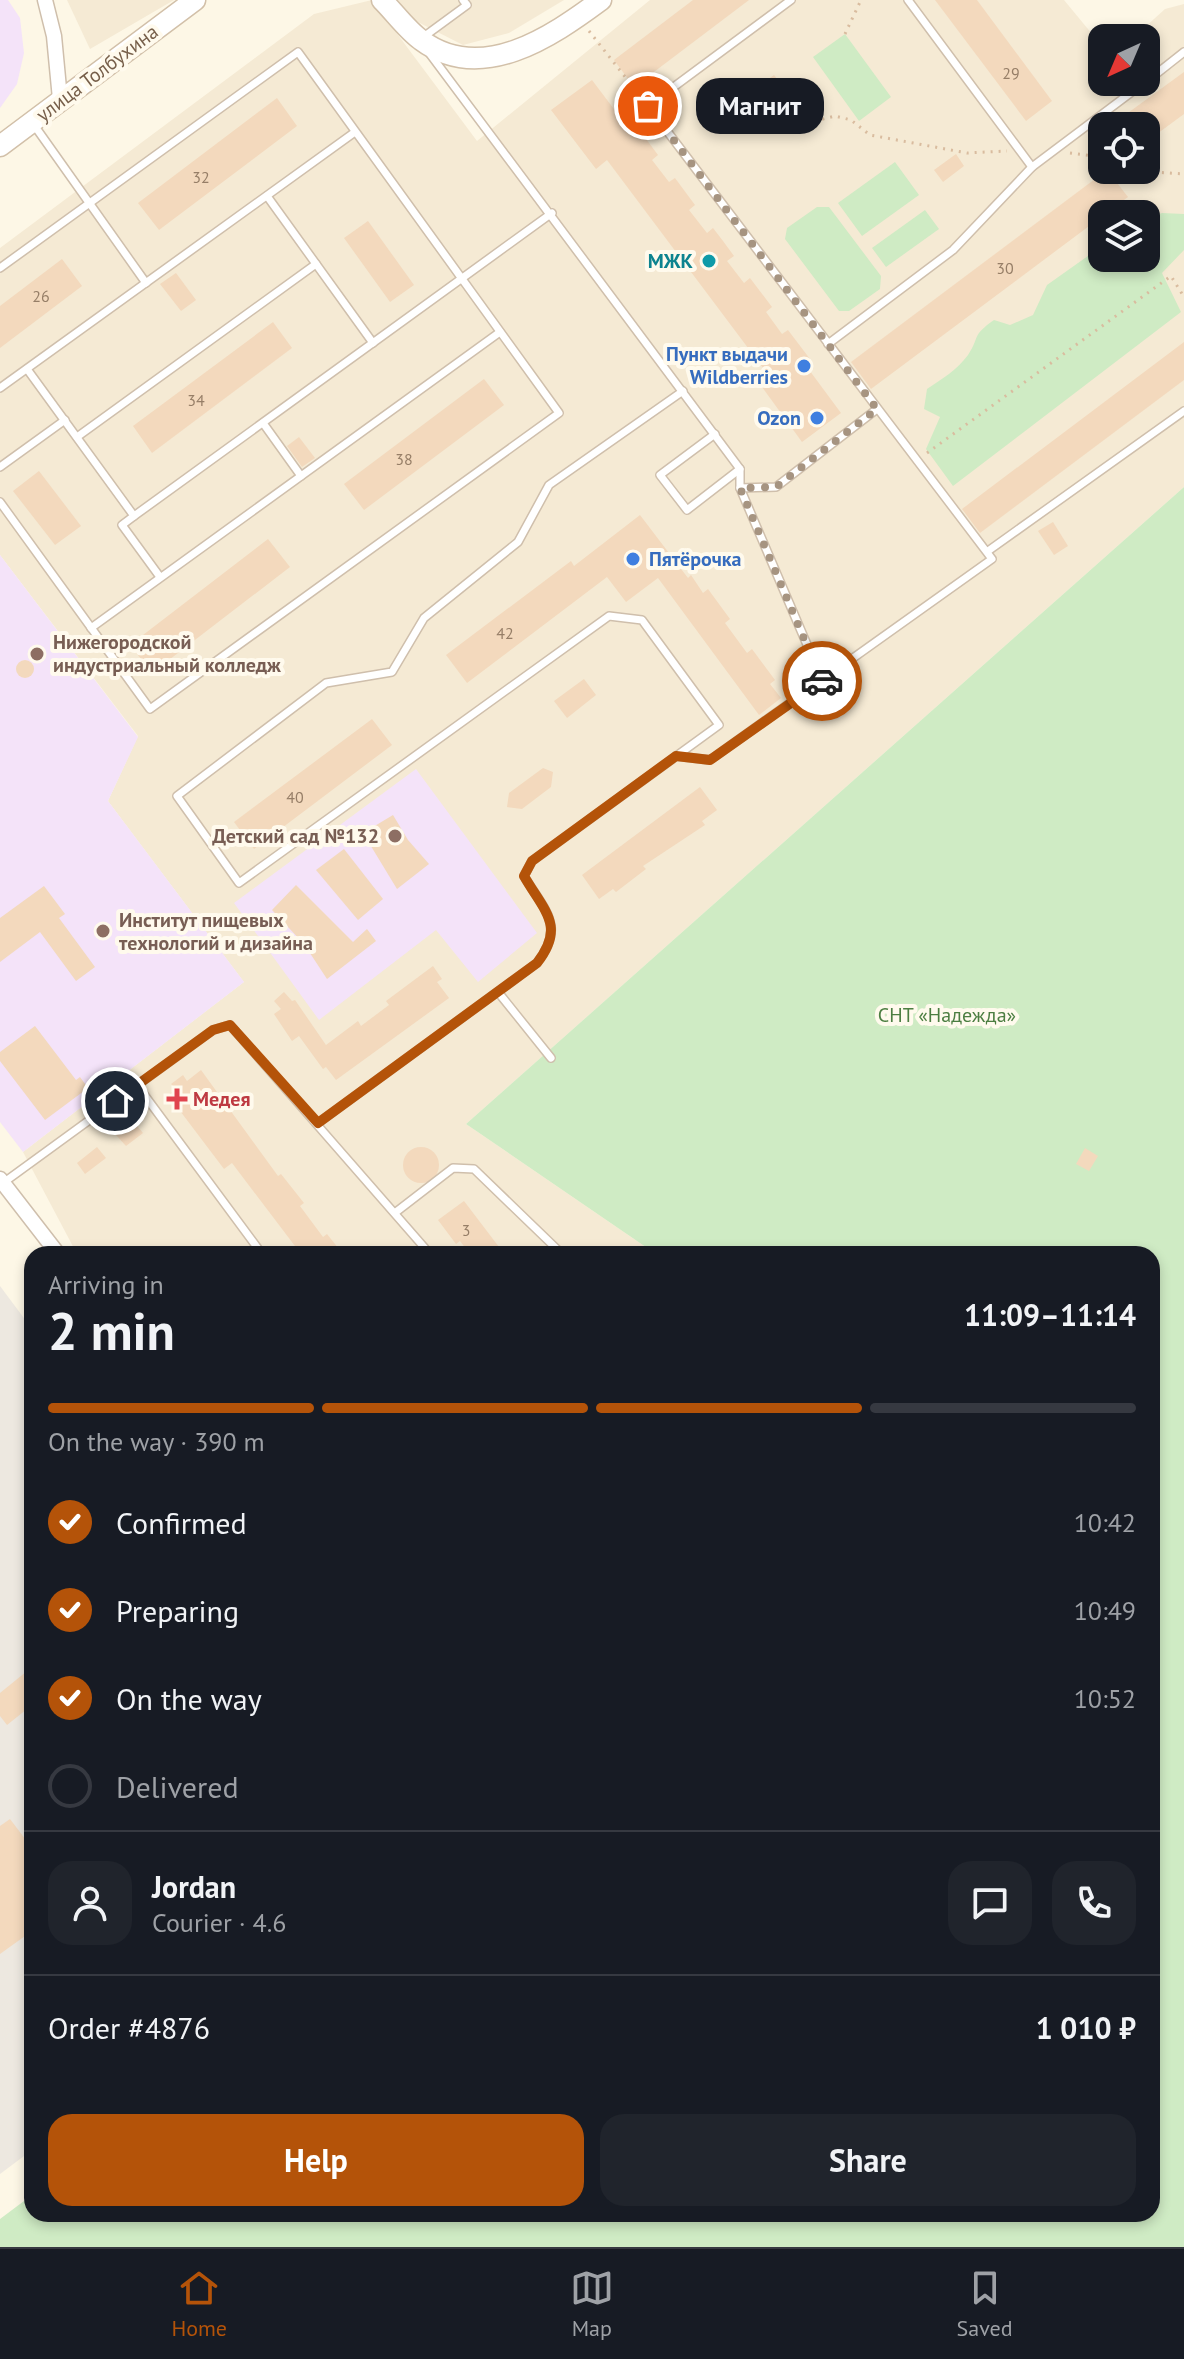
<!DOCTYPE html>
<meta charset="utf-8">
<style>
:root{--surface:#171b24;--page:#20242c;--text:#f1f3f6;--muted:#9ea1a6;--line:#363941;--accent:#b45309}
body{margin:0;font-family:"PT Sans",sans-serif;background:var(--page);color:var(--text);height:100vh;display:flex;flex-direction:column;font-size:30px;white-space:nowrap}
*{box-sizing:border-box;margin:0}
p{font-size:26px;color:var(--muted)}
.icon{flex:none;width:44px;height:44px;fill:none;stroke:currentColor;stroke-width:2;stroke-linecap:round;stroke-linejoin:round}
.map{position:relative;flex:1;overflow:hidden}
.details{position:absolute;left:24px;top:1246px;width:1136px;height:976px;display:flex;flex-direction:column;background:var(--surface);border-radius:24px;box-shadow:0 4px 12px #0003}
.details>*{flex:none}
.needle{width:52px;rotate:224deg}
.fabs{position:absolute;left:1088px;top:24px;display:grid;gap:16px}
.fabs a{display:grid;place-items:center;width:72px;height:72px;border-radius:16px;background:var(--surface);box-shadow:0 4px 12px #0003;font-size:40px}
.pin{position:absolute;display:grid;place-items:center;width:68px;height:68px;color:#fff;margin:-34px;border:4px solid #fff;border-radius:50%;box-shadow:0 2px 8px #0007}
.courier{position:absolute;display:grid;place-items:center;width:80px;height:80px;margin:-40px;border:6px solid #b45309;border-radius:50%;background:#fff;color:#222;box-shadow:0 2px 10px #0007}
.bubble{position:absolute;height:56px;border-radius:24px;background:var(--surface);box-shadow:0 4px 12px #0003;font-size:26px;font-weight:800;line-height:56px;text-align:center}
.headline em{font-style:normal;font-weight:800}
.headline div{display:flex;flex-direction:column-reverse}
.headline{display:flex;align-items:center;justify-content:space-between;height:136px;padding:0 24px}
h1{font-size:52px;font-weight:800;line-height:60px}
.bar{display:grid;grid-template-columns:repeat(4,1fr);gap:12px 8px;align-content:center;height:96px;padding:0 24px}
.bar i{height:10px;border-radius:6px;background:var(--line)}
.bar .current{background:var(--accent)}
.bar p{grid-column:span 4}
.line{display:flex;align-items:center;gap:20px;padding:0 24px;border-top:2px solid var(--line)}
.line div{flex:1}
.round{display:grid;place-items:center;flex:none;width:84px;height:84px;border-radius:24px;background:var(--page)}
ol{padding:0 24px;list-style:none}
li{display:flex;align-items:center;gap:24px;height:88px}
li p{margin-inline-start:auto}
li .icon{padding:8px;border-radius:50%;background:var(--accent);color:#fff;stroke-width:4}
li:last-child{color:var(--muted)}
li i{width:44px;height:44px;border:4px solid var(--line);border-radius:50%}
.button{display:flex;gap:16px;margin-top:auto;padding:16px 24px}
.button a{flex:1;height:92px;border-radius:24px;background:var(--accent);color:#fff;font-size:32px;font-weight:800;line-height:92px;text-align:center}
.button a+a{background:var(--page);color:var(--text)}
.tabs{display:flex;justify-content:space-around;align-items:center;height:112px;border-top:2px solid var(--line);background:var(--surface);font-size:22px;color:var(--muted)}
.tabs a{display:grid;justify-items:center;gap:4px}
.tabs .current{color:var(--accent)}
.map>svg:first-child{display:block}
.residential{fill:#f5ead4;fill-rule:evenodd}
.industrial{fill:#ede8e0}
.education{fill:#f4e3f9}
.green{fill:#cfebc4}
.building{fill:#f3d9bd}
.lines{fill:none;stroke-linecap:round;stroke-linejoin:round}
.lane-casing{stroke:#cfbfac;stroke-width:10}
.street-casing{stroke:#cfbfac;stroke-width:17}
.secondary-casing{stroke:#d2c0a9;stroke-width:23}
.path{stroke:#d9bc9f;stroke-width:3;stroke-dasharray:2 6;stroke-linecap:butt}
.lane{stroke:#fff;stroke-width:7}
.street{stroke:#fff;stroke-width:14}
.secondary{stroke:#fff;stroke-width:20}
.done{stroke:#a69481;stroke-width:8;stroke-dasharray:0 14.4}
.route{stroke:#b45309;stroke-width:10}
.culture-dot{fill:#0f9aa8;stroke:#fffaed;stroke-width:3}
.shop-dot{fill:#3f7fe0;stroke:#fffaed;stroke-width:3}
.education-dot{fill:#8d6e63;stroke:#fffaed;stroke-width:3}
.health-dot{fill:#e0444e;stroke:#fffaed;stroke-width:3}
.labels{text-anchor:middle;stroke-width:8;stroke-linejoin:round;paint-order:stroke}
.number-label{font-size:16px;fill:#967e67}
.street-label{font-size:20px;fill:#775f4a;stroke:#fffaed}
.culture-label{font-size:20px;font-weight:bold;fill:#0d838f;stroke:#fffaed;text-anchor:end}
.shop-label{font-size:20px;font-weight:bold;fill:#366cbe;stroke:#fffaed;text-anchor:end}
.education-label{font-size:20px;font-weight:bold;fill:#785e54;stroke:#fffaed;text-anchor:start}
.park-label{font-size:20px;fill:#4c7e41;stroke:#fffaed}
.health-label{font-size:20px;font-weight:bold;fill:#be3a42;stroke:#fffaed;text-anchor:start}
</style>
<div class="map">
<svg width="1184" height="2247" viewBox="0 0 1184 2247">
<rect width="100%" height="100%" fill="#fdf7e6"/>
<g class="residential">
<polygon points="67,0 174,0 90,49"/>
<path d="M372 0 477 141 650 0H1064L1102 46V82H1146V38H1133L1165 9 1184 4V487L466 1124 656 1254H77L23 1152 244 982 108 801 138 736 0 555V248L314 14ZM1102 126H1146V170H1102ZM1102 214H1146V258H1102Z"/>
<polygon points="393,0 564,0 509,33 463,45 406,16"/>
</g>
<polygon class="industrial" points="0,1286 32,1329 32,2150 0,2174"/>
<g class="education">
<polygon points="0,0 8,0 20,18 24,53 17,84 0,108"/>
<polygon points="0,555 138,737 108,801 244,982 23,1152 0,1122"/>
<polygon points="416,769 537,933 478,982 436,930 319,1020 234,903"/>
</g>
<g class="green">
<polygon points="845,34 891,97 859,121 813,57"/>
<polygon points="895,162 919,195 862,236 838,203"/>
<polygon points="817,207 829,207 881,276 880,289 849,311 839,311 785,239 787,228"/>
<polygon points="925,210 939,229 886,267 872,248"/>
<path d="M1162 213 1184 214V250L1162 273 1181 312 953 486 926 449 940 417 924 409 927 389C942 379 957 370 968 355 980 337 971 336 994 320L1010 325 1033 315 1047 285 1102 246V258H1146V219Z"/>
<polygon points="1184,487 1184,2247 0,2247 0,2219 32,2195 32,2214 1152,2214 1152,1254 656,1254 466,1124"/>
</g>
<g class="building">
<polygon points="693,0 749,0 634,87 614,60"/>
<polygon points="935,0 977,0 1052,101 1026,121"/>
<polygon points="1184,72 1184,114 1146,142 1146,126 1110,126"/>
<polygon points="774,75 784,88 750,113 740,100"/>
<polygon points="592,80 632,133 638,128 658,155 652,160 669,182 675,178 695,205 689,210 707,233 713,228 723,241 734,256 727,261 744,283 750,278 772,307 766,312 782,334 788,330 810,359 804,363 841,413 802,442 762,387 772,380 607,160 596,169 551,110"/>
<polygon points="277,98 297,126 159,230 138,203"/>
<polygon points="956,154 964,166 943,182 934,170"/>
<polygon points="1107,170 1128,197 871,389 851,362"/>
<polygon points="368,221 414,285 390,302 344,238"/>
<polygon points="62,259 82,286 0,348 0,306"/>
<polygon points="176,273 196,300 181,311 160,284"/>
<polygon points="273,322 292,348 152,453 133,426"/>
<polygon points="1184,342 1184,380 980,533 962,509"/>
<polygon points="484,379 504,405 364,510 344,484"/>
<polygon points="299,437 315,458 302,467 287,446"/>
<polygon points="39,471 81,526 55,545 13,491"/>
<polygon points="640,515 688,578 691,575 703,593 708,589 730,619 725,623 747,653 752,649 775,680 770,684 781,698 759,715 658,578 626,602 607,577 467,683 446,655 571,561 574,566"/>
<polygon points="1053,522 1068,546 1054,555 1038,531"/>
<polygon points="268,539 290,567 152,673 130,645"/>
<circle cx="25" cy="669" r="9"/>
<polygon points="584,679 596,695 567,718 554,701"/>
<polygon points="372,719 392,745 254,849 234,822"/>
<polygon points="543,768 553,772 551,787 522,809 507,807 509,793"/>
<polygon points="700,787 717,810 702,821 705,825 643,866 646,869 616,892 613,889 599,899 582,875"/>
<polygon points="393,815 408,840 429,864 397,889 363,833"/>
<polygon points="344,849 383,899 358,920 316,870"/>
<polygon points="296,885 353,942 367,929 376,941 327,979 304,944 272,910"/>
<polygon points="44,886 65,914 59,918 95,967 76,981 40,932 0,962 0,918"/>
<polygon points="433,966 442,979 437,982 449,998 336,1080 326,1067 323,1069 299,1036 292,1041 274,1014 281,1009 274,1001 284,992 292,1001 295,1000 326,1045 358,1021 361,1026 389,1005 386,1001"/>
<polygon points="35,1026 76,1080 80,1077 88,1088 45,1120 0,1061 0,1052"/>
<polygon points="201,1070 278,1176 281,1174 304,1203 300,1206 323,1237 327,1234 343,1254 301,1254 232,1163 224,1169 168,1095 176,1089 171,1084 183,1075 187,1081"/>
<polygon points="133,1121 143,1133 126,1146 116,1135"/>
<circle cx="421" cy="1165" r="18"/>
<polygon points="97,1147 106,1158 85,1174 77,1163"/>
<polygon points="1085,1148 1098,1156 1089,1171 1076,1164"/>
<polygon points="464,1201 499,1247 489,1254 470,1254 460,1241 456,1244 438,1220"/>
<polygon points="32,1667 32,1705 7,1725 0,1716 0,1693"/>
<polygon points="10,1819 32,1848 32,1931 0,1954 0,1826"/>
</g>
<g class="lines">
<g class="lane-casing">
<g id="lane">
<polyline points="908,0 1032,167"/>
<polyline points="422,38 467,5 463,0"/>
<polyline points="430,54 740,469 740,488 776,487 877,409"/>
<polyline points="1146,82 1184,52"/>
<polyline points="34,125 146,283"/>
<polyline points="267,196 373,343"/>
<polyline points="0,268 298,52 559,413 150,709 0,502"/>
<polyline points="828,344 953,250 1032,167 1145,82"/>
<polyline points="27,369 134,516 122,525 160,577"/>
<polyline points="0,388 355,132"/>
<polyline points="263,423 301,476"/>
<polyline points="715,434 660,475 687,510 740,469"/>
<polyline points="77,437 316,264"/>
<polyline points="0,467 65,420"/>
<polyline points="740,488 823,682"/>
<polyline points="134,516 552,213"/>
<polyline points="988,551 1184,411"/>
<polyline points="91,628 500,332"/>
<polyline points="676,756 710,760 992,559 648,106 791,0"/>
<polyline points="498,992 551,1058"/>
<polyline points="137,1085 262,1254"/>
<path d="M318 1123 537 963C566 926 545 911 524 876L532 861 719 725 642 620 609 616 239 883 177 796 326 683 392 672 424 618 518 542 549 485 683 391"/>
<polyline points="3,1183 213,1030 230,1025 430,1254"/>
<polyline points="396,1212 453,1168 474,1169 562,1254"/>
</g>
</g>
<g class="street-casing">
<g id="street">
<polyline points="45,0 54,36 60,99"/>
<polyline points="0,1179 58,1254"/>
</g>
</g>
<g class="secondary-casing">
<g id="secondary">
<path d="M382 0C395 13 407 30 421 40 481 85 551 37 601 0"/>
<polyline points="0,146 195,0"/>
</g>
</g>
<g class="path">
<polyline points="589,31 641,97"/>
<polyline points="845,34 861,0"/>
<polyline points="743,116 789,113 823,119 835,116 851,120 870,135 967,153 1007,151"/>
<polyline points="1070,153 1102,157"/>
<polyline points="1122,170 1184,174"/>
<polyline points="927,453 1171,276 1184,297"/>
</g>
<use href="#lane" class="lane"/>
<use href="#street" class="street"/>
<use href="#secondary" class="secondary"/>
</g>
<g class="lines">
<polyline class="done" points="648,106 877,409 776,487 740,488 822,681"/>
<path class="route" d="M115 1101 213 1030 230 1025 318 1123 537 963C566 926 544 911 524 876L532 861 676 756 710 760 822 681"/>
</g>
<circle class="culture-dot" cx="709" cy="261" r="8"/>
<g class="shop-dot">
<circle cx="804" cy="366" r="8"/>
<circle cx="817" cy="418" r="8"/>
<circle cx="633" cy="559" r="8"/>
</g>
<g class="education-dot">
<circle cx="37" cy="654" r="8"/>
<circle cx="395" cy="836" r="8"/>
<circle cx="103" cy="931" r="8"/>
</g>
<path class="health-dot" d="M173 1087h8v8h8v8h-8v8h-8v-8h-8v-8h8z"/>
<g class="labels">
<g class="number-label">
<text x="1011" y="79">29</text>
<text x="201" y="183">32</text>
<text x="1005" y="274">30</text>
<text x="41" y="302">26</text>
<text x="196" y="406">34</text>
<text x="404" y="465">38</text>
<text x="505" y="639">42</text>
<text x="295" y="803">40</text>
<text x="466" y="1236">3</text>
</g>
<g class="street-label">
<text transform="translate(97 73) rotate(-37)" y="7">улица Толбухина</text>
</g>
<g class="culture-label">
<text x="693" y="268">МЖК</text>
</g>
<g class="shop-label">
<text x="788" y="361">Пункт выдачи<tspan x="788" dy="23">Wildberries</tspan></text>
<text x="801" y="425">Ozon</text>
<text x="649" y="566" text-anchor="start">Пятёрочка</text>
</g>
<g class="education-label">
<text x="53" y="649">Нижегородской<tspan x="53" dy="23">индустриальный колледж</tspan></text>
<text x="379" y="843" text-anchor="end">Детский сад №132</text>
<text x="119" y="927">Институт пищевых<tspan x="119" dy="23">технологий и дизайна</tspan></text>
</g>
<g class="park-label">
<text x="947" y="1022">СНТ «Надежда»</text>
</g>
<g class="health-label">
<text x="193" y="1106">Медея</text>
</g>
</g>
</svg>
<div class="fabs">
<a><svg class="needle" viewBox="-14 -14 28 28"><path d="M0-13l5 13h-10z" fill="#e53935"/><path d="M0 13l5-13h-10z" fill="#9ea1a6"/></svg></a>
<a><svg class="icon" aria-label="locate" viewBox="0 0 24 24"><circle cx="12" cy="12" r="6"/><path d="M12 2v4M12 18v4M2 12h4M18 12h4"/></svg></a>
<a><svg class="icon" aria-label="layers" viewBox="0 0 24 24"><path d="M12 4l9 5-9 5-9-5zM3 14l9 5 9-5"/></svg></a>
</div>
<div class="pin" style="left:648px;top:106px;background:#ea580c"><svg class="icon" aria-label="bag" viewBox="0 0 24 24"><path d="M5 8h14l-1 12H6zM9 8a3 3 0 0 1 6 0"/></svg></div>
<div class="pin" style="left:115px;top:1101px;background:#1f2937"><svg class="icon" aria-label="home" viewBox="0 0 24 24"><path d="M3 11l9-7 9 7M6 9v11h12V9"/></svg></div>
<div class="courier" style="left:822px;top:681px"><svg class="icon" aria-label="car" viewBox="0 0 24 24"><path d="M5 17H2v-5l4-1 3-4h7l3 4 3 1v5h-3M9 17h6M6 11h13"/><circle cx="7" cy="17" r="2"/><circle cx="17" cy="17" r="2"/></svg></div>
<div class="bubble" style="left:696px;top:78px;width:128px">Магнит</div>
<section class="details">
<div class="headline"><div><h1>2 min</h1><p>Arriving in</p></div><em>11:09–11:14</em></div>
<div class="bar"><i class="current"></i><i class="current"></i><i class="current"></i><i></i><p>On the way · 390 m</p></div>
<ol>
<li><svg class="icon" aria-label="check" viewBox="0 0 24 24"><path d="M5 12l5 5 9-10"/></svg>Confirmed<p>10:42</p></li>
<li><svg class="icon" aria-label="check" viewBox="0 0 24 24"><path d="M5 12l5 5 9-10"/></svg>Preparing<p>10:49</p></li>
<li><svg class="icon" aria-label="check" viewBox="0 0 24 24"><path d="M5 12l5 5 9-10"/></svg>On the way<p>10:52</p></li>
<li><i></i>Delivered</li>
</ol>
<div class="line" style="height:144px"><a class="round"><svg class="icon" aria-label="person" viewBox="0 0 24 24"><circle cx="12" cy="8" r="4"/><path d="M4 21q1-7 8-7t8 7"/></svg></a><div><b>Jordan</b><p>Courier · 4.6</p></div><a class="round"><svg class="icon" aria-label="chat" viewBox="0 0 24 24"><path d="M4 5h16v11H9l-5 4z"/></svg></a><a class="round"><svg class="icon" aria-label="phone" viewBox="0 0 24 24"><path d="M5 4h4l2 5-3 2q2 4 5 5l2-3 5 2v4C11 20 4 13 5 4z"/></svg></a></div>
<div class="line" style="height:104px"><div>Order #4876</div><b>1 010 ₽</b></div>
<div class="button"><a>Help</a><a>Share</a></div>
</section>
</div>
<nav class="tabs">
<a class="current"><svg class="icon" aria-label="home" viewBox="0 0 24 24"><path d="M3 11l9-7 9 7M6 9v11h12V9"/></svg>Home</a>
<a><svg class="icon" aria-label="map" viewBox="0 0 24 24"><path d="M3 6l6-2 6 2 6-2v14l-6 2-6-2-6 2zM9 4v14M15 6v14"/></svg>Map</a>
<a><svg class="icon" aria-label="saved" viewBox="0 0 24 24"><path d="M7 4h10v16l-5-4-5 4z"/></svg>Saved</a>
</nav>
